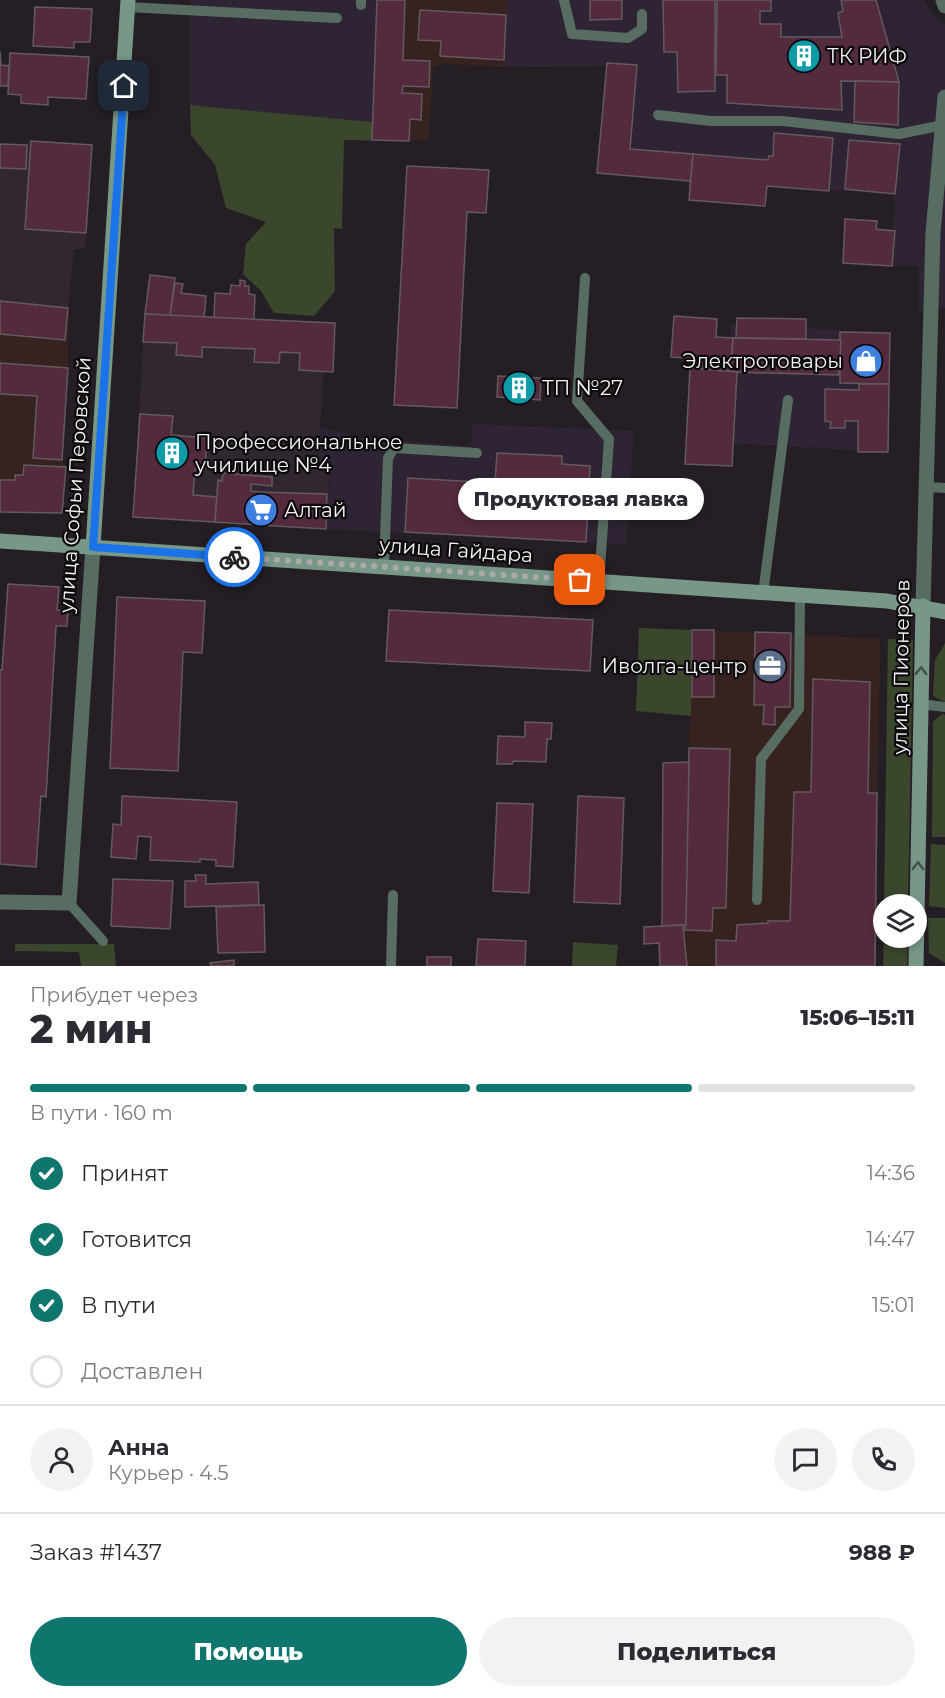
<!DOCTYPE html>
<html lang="ru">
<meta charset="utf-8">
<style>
:root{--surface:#fff;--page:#f2f2f3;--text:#2b2b33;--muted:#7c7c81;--line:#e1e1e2;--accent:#0f766e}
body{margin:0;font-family:Montserrat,sans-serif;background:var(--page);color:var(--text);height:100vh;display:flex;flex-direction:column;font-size:22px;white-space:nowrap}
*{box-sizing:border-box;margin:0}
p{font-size:20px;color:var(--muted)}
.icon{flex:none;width:33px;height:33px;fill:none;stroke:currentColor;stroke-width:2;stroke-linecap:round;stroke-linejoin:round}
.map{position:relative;height:966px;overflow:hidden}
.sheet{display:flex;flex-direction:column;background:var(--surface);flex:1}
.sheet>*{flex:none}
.tools{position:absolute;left:873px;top:894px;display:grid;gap:12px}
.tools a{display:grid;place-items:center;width:54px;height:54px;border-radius:50%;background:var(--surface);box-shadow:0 3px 9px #0003;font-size:30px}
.pin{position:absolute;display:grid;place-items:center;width:51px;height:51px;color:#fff;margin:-26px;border-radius:12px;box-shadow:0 3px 9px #0006}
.courier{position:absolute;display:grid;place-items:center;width:60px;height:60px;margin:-30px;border:4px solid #1a73e8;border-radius:50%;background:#fff;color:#222;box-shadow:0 2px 8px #0007}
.bubble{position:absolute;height:42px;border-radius:21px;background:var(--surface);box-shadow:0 3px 9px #0003;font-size:20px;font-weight:800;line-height:42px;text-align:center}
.head em{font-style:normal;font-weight:800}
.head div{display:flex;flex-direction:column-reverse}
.head{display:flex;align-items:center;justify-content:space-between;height:102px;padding:0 30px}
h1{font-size:39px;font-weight:800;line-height:45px}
.bar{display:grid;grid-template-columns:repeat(4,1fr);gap:9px 6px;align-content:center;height:72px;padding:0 30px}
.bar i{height:8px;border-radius:4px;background:var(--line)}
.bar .on{background:var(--accent)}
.bar p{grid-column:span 4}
.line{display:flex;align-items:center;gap:15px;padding:0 30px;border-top:2px solid var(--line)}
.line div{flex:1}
.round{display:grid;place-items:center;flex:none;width:63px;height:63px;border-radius:32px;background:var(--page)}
ol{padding:0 30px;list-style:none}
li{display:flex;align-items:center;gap:18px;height:66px}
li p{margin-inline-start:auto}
li .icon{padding:6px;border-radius:50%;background:var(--accent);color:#fff;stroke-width:4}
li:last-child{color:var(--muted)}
li i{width:33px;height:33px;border:3px solid var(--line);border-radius:50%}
.primary-button{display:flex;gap:12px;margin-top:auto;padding:12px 30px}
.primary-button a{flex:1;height:69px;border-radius:36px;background:var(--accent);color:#fff;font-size:24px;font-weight:800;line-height:69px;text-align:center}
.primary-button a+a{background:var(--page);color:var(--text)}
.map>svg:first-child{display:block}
.commercial{fill:#2e2433}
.industrial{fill:#36231f}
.built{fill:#312731}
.green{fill:#3a472d}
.building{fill:#532a3e;stroke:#635a5e;stroke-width:1.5}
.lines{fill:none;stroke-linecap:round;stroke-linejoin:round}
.lane{stroke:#586d62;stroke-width:10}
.street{stroke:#586d62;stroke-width:15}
.secondary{stroke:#779887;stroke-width:15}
.oneway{stroke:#42514a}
.done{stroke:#aca8ac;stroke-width:6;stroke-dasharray:0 10.8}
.route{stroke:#1a73e8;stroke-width:8}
.labels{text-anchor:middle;stroke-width:4.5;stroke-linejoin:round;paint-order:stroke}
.poi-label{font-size:20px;fill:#f5f1f5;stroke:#0c0a0c;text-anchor:start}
.street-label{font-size:20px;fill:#f5f1f5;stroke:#0c0a0c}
</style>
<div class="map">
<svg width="945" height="966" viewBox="0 0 945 966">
<rect width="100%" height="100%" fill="#251f25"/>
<g class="commercial">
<polygon points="190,0 377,0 373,122 190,105"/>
<polygon points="507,0 924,0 933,16 945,25 945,308 919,310 919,265 892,266 895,194 768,186 765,206 689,200 688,183 597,173 606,66 505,67"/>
<polygon points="731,324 890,333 888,452 726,443"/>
<polygon points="473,424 634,431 626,544 326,529 329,472 317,471 320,427 362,438 471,446"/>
</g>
<g class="industrial">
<polygon points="377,0 507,0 505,67 448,64 433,66 429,140 372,140"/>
<polygon points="0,301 69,307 68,368 62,460 66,467 62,513 0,512"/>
<polygon points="692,630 880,639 875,966 687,966 685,930"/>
</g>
<g class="built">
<polygon points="28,141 92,145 85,249 74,249 68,308 0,301 0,144 27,145"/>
<polygon points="170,316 335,323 333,372 324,372 317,470 329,472 326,529 133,517 143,342"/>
</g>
<g class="green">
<polygon points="190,105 373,122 373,140 409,141 344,140 342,229 334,228 335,291 314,316 274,313 261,291 243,274 246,244 266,222 226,208 215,165 191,135"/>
<polygon points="639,628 692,630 691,716 636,711"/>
<polygon points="888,639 913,640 908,904 884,904"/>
<polygon points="945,643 945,702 933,696 935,660"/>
<polygon points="942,714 945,715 945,837 932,837 933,722"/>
<polygon points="931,844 945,845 945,908 929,906"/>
<polygon points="928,918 945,918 945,963 929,953"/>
<polygon points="884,938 908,938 907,966 883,966"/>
<polygon points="573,942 618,945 616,966 572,966"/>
<polygon points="15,944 114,944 116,966 81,966 79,952 15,951"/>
</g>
<g class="building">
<polygon points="377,0 405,0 403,60 430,61 429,87 403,86 402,93 422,94 421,120 410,119 409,141 372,140"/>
<polygon points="590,0 622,0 622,19 590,20"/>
<polygon points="663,0 715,0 715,91 678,92 677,52 664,52"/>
<polygon points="717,0 771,0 771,11 760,11 760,24 781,24 781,37 842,37 838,13 843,11 841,0 876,0 899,82 841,81 842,110 727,103 727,75 716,75"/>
<polygon points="35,7 92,9 90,42 74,42 74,48 33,46"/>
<polygon points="420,10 506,15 504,60 440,56 441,41 418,40"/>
<polygon points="0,51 1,65 9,66 8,86 0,86"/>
<polygon points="10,53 89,57 86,99 48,97 48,105 21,103 21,95 8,94"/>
<polygon points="607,63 637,65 630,149 693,154 691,181 597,173"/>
<polygon points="855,81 899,82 898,125 854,122"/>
<polygon points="774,133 833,138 829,191 767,186 765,206 689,200 693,154 768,160 769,156 773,156"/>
<polygon points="849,140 900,144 895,194 845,189"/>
<polygon points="31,141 92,145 86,233 25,229"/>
<polygon points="0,144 27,145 26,169 0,168"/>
<polygon points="407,166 489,170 486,213 467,212 457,408 394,405"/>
<polygon points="845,219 877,221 876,229 895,231 892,266 843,263"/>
<polygon points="150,275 175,278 170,316 145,314"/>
<polygon points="240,280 245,281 245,286 249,286 249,294 255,295 254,320 214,318 215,293 230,294 231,285 240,286"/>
<polygon points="175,283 183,284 181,293 206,296 204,318 170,316"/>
<polygon points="0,301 68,308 65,340 0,334"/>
<polygon points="145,314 335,323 333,372 299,370 300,353 280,352 279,363 254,362 255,349 202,347 202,357 176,355 177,343 143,342"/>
<polygon points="674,316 717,319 716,337 733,338 731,370 702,369 702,359 671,357"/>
<polygon points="737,318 806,319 806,339 736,338"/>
<polygon points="840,332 890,333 889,384 840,383"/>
<polygon points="733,338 841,340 839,375 731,372"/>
<polygon points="0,363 68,368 62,460 33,458 37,396 0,394"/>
<polygon points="690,368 737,372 732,466 685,464"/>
<polygon points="498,376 541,378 540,400 497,397"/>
<polygon points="859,384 889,384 888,452 858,452 858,421 845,421 845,428 830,428 831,422 825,421 825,389 859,390"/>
<polygon points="140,414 173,416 171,435 207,438 205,469 195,469 193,495 217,497 215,522 133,517"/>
<polygon points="497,453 562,456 562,464 590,466 586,542 405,532 408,478 495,483"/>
<polygon points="24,465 66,467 62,513 0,512 0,480 15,480 15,475 23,475"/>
<polygon points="223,473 272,477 272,486 251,484 251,491 260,492 258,525 215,522 218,480 222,481"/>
<polygon points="260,492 327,494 326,529 258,525"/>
<polygon points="8,584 59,587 57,610 68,611 67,626 56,626 46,797 41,796 36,867 0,864 0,670 2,670"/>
<polygon points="117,597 205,601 202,653 183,652 178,771 110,768"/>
<polygon points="389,610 593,620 590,671 386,661"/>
<rect x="692" y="630" width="22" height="67"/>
<polygon points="755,632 791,633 790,707 775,707 775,725 763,724 764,705 754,705"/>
<polygon points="813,679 870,682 868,793 877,793 875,966 716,966 716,940 736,941 737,925 768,923 768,921 790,921 794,792 811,792"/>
<polygon points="525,722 552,723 551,739 547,739 546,762 513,761 512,764 497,764 498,736 525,737"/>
<polygon points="689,748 730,749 726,908 713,908 712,931 685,930"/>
<polygon points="689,762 686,925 662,926 663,763"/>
<polygon points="122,796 237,802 233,867 216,866 216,860 200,859 200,862 150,860 151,837 138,836 136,859 111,857 113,824 121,825"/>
<polygon points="578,796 624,798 620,904 574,902"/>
<polygon points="497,803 533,804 529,893 493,891"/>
<polygon points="195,875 206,875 206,884 258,882 259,905 185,907 185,881 196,881"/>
<polygon points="113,879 173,881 170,929 111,926"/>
<polygon points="264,905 265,952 218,953 216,907"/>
<polygon points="683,925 687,966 660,966 659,943 644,944 644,927"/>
<polygon points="478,939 526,941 525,966 476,966"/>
<rect x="427" y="957" width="24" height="9"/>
<polygon points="234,960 234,966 211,966 210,963"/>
</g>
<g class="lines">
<g class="lane">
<polyline points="564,0 572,34 628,38 642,29 642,14"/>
<polyline points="361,5 361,0"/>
<polyline points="127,7 337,18"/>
<polyline points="658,115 711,121 783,121 899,134 943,125"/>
<polyline points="585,278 577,401 609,439 599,582"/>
<polyline points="927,487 945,488"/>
<polyline points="384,567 388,458 394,448 477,453"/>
<polyline points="763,594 788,400"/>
<polyline points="921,704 945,707"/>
<polyline points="757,900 761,759 799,709 800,596"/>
<polyline points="69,903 103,941"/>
<polyline points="391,966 393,895"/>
</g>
<g class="street">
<polyline points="943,0 945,6"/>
<polyline points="923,606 933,233 945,97"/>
<polyline points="0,902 69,903 93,547"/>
</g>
<g class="secondary">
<polyline points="0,541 887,601 945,612"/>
<polyline points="93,547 128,0"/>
<polyline points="916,966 923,606"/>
</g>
</g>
<defs><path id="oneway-chevron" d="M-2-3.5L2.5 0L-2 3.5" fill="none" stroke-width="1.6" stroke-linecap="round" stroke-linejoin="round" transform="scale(1.5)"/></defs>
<g class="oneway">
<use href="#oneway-chevron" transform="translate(921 671) rotate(-89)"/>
<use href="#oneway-chevron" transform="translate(918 866) rotate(-89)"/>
</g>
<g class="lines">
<polyline class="done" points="234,557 580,580"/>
<polyline class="route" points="124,86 93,547 234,557"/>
</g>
<defs>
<g id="building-disc" transform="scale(1.725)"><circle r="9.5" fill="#0f9aa8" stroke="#0c0a0c"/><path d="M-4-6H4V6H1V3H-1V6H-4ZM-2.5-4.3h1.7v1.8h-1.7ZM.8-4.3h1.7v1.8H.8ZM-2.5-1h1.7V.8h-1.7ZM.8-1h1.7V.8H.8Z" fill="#fff"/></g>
<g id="shop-disc" transform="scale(1.725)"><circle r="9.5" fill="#3f7fe0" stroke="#0c0a0c"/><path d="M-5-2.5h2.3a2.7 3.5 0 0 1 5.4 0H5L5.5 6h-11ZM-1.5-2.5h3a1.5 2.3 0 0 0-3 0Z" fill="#fff"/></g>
<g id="supermarket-disc" transform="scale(1.725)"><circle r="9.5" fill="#3f7fe0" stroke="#0c0a0c"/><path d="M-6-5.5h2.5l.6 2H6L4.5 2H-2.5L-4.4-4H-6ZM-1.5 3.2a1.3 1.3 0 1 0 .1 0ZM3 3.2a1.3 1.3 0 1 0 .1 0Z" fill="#fff"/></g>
<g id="office-disc" transform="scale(1.725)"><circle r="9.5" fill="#5c6f8a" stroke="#0c0a0c"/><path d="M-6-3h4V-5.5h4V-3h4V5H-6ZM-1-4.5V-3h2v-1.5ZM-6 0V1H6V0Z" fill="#fff"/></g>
</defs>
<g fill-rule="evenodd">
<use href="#building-disc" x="804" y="56"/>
<use href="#shop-disc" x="866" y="361"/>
<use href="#building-disc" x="519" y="388"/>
<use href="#building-disc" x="172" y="453"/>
<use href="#supermarket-disc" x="261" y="510"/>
<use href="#office-disc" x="770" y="666"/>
</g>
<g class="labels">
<g class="poi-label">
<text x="827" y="63">ТК РИФ</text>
<text x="843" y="368" text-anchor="end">Электротовары</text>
<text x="542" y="395">ТП №27</text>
<text x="195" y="449">Профессиональное<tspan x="195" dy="23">училище №4</tspan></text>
<text x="284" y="517">Алтай</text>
<text x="747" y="673" text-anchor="end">Иволга-центр</text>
</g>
<g class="street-label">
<text transform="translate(75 485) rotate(-86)" y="7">улица Софьи Перовской</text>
<text transform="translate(456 550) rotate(4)" y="7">улица Гайдара</text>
<text transform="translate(901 667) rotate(-89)" y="7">улица Пионеров</text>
</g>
</g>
</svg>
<div class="tools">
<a><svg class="icon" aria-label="layers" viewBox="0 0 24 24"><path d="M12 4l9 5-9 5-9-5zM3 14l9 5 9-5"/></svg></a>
</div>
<div class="pin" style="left:580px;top:580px;background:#ea580c"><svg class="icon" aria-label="bag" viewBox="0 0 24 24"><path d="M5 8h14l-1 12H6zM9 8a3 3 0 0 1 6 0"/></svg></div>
<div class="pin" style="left:124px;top:86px;background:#1f2937"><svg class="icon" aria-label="home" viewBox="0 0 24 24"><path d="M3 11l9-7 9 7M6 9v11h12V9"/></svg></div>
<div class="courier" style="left:234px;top:557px"><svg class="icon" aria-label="bike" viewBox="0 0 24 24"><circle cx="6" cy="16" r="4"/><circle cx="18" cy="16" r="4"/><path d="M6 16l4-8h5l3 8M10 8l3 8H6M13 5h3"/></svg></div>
<div class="bubble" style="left:458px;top:478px;width:246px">Продуктовая лавка</div>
</div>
<section class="sheet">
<div class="head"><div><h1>2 мин</h1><p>Прибудет через</p></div><em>15:06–15:11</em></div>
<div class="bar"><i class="on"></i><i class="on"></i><i class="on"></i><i></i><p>В пути · 160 m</p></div>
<ol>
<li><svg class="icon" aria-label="check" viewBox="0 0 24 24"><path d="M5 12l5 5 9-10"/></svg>Принят<p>14:36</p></li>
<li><svg class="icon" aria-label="check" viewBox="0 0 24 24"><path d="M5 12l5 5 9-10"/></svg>Готовится<p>14:47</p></li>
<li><svg class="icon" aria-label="check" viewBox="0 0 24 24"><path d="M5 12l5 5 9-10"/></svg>В пути<p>15:01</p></li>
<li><i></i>Доставлен</li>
</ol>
<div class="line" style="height:108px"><a class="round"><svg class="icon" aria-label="person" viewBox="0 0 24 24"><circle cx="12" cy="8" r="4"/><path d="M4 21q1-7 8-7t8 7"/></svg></a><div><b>Анна</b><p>Курьер · 4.5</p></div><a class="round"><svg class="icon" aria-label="chat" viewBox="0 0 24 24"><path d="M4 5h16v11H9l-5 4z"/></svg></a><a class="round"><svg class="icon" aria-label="phone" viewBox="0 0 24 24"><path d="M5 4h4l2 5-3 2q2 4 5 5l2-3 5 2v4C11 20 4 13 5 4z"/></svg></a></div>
<div class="line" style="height:78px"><div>Заказ #1437</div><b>988 ₽</b></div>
<div class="primary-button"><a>Помощь</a><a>Поделиться</a></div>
</section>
